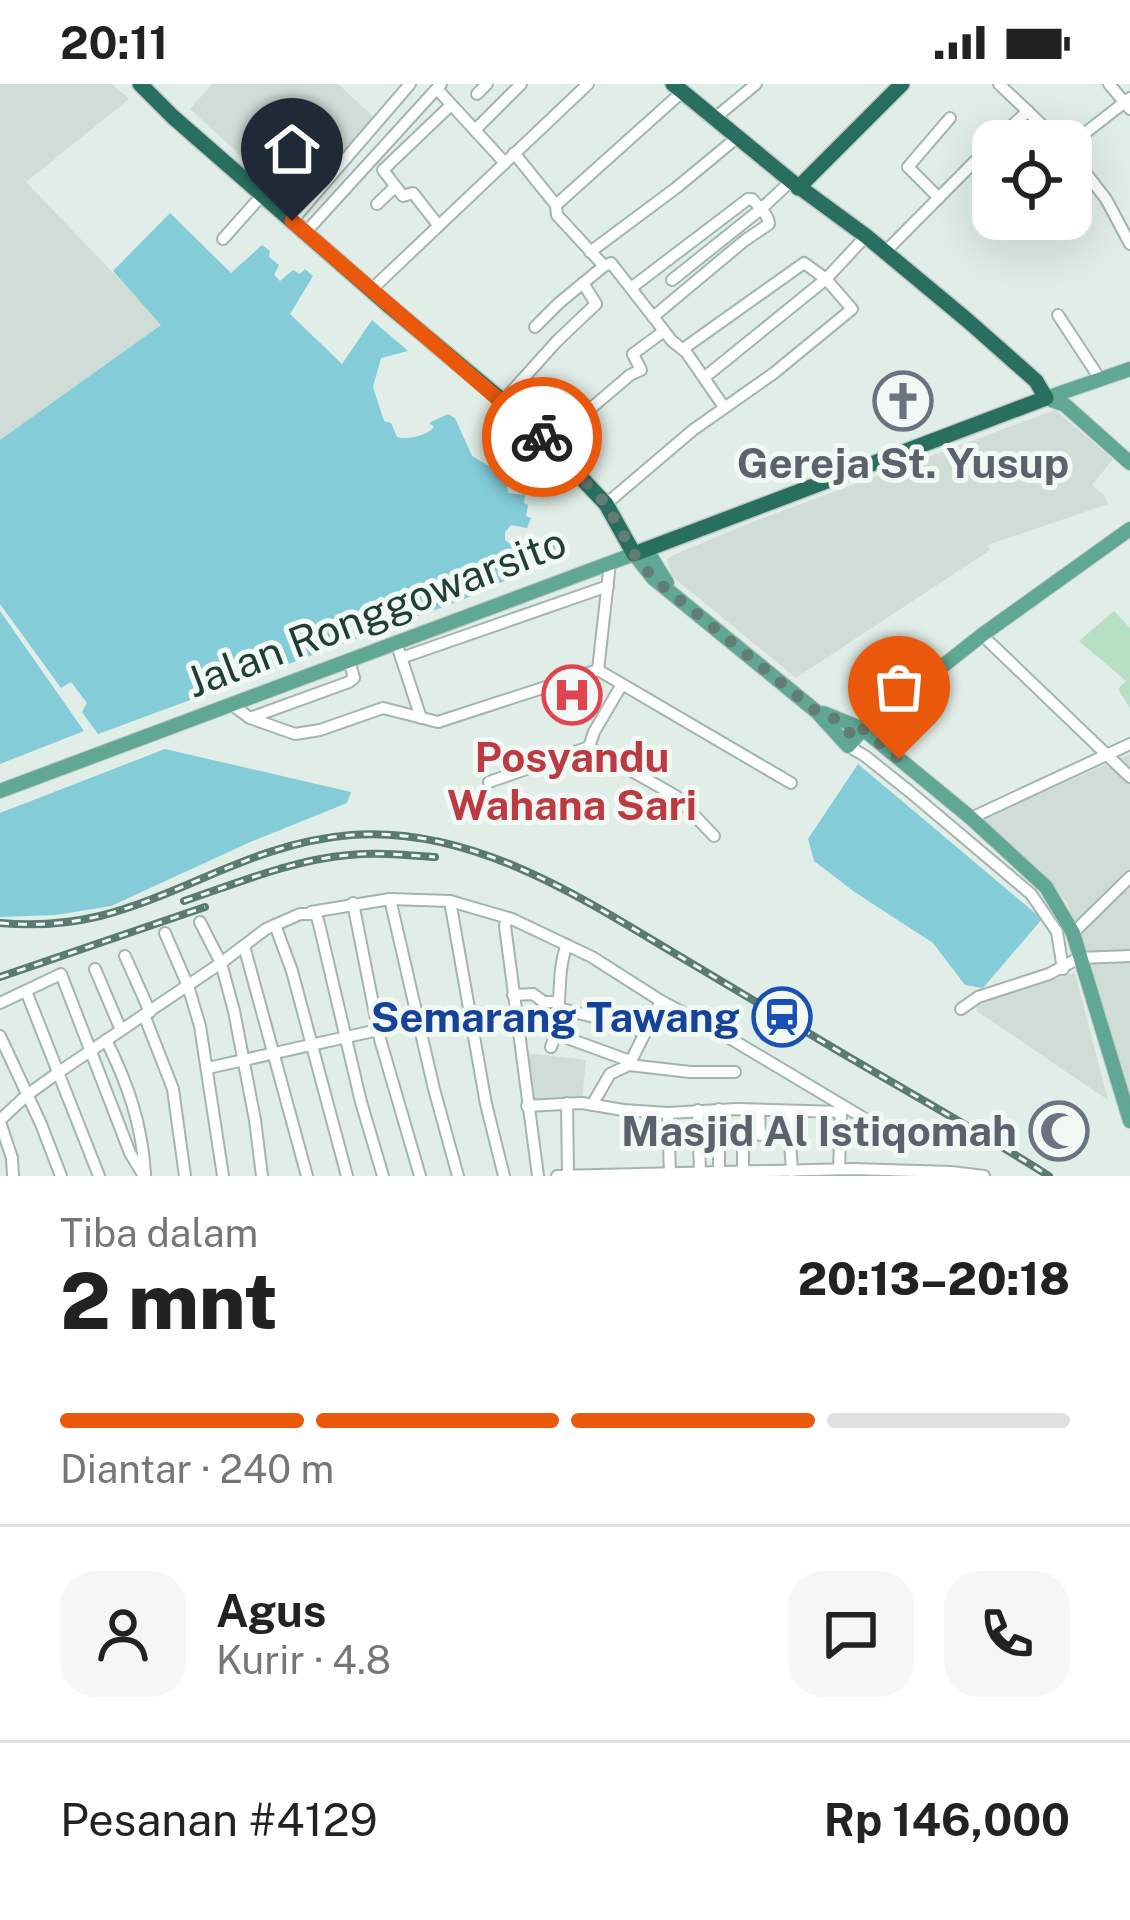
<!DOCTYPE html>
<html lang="id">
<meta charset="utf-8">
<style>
:root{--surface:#fff;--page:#f6f6f6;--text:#222;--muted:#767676;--line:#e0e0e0;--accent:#ea580c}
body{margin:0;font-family:"Public Sans",sans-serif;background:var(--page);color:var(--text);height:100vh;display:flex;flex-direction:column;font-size:45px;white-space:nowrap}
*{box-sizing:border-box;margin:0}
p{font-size:39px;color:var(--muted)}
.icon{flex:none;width:66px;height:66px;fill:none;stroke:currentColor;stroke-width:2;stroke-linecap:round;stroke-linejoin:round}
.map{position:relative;height:1092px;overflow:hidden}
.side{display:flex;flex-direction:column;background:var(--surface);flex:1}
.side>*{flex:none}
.tools{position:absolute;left:972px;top:36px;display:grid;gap:24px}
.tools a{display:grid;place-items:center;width:120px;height:120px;border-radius:24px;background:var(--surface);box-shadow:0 12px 48px #0002;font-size:60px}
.pin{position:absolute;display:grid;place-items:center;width:102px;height:102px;color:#fff;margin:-123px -51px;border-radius:50% 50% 50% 0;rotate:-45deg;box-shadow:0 0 12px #0007}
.pin .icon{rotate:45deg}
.courier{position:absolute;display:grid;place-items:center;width:120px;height:120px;margin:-60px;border:9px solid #ea580c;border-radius:50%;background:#fff;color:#222;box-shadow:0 3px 15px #0007}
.headline em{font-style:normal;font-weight:800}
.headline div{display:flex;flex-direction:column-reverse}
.headline{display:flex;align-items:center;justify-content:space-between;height:204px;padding:0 60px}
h1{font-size:78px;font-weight:800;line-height:90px}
.bar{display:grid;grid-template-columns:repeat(4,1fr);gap:18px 12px;align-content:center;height:144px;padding:0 60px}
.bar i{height:15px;border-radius:9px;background:var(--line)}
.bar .active{background:var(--accent)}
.bar p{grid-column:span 4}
.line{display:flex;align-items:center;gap:30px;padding:0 60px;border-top:3px solid var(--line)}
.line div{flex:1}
.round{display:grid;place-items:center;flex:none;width:126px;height:126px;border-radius:36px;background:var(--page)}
.status{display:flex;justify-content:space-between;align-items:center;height:84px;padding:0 60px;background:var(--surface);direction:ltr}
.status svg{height:33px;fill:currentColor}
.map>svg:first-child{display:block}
.built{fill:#cfddd6}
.green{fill:#b7e0c2}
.water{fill:#83ccd8}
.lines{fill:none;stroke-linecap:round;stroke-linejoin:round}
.minor-casing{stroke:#a3b5ae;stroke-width:14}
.major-casing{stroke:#c0c9c7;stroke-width:16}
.highway-casing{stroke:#c0c9c7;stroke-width:18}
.minor{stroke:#fff;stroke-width:10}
.major{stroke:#60a794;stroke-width:14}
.highway{stroke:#286f5f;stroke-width:15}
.rail-casing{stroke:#597b71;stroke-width:8}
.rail{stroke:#f2f9f5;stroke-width:3;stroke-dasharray:9;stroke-linecap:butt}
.done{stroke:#637c74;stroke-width:12;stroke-dasharray:0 21.6}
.route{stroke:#ea580c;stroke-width:15}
.labels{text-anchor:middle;stroke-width:10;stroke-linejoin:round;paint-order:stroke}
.worship-label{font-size:42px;font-weight:bold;fill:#5b616d;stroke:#f2f9f5}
.street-label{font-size:42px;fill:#1f3f36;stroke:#f2f9f5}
.health-label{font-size:42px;font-weight:bold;fill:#be3a42;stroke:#f2f9f5}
.transit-label{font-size:42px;font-weight:bold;fill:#164399;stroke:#f2f9f5;text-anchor:end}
</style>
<div class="status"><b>20:11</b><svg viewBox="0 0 49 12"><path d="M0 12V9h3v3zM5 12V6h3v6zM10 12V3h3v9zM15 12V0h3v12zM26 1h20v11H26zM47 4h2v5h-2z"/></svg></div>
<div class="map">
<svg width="1130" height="1092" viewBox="0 0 1130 1092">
<rect width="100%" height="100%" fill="#e1ede7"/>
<g class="built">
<polygon points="0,0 112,0 129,15 26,98 162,240 0,356"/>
<polygon points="212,0 338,0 377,36 298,124 190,25"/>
<polygon points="1055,326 1113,375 1092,401 1103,410 1108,420 988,461 990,466 796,594 672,492 667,475 674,471 755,437"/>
<polygon points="1130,670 1130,1023 1067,818 983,734"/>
<polygon points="1075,889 1108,1016 978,928 976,921 979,917"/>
<polygon points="526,969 586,976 582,1017 530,1022"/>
</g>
<polygon class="green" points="1114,527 1130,544 1130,624 1118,605 1126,597 1079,557"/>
<g class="water">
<path d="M170 129 231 189 262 161 270 167 269 173 279 181 274 191 280 197 293 186 300 190 305 185 313 192 290 230 342 280 372 236 408 267 381 274 373 303 384 337 391 339 397 353C407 356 427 352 434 343L429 339 448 330 455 334 472 372 489 382 516 370 528 384 523 392 507 403 508 409 525 411 524 419 528 421 526 432 531 434 527 444 511 441 505 448V456L521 468 530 463 548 465 550 458 557 460 553 472 547 478 462 516 98 650 82 628 87 619 71 598 61 604 0 520V356L161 241 113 187Z"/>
<polygon points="0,527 84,647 0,680"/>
<polygon points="165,665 351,708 347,719 248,759 111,822 56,831 0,833 0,729"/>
<polygon points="858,680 1042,835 983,904 965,901 933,859 856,809 814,777 808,755"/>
</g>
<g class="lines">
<g class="minor-casing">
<g id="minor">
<polyline points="999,0 1059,57"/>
<polyline points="1109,0 1130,25"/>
<polyline points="437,5 505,79"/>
<polyline points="477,10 487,0"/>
<polyline points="716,33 756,0"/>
<polyline points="475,46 521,0"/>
<polyline points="995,57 1028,27"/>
<polyline points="1071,60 1130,14"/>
<polyline points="514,69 556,121 557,131 604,182 611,179 672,257 686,268 724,323"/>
<polyline points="1071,70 1106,115 1130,160"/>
<polyline points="939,114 908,83 950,34"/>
<polyline points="377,120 395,103"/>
<polyline points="556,121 682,8"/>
<polyline points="292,137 410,0"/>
<polyline points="438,141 413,109 403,112 383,86 451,21"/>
<polyline points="305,149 441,0"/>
<polyline points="223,155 263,110"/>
<polyline points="590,168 676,104 739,52"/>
<polyline points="885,168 993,59"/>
<polyline points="672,196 761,125 791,97"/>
<path d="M631 204 748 115H752C758 122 769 131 769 140L744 157 653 233"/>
<polyline points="371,206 588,0"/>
<polyline points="1058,231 1100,295"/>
<polyline points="535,243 559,219 604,182"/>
<polyline points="633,270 664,247"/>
<polyline points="705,293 826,195 866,152"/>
<polyline points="503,317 557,257 596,220 583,199"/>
<polyline points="549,360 630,291 641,286 633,270"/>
<polyline points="606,420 693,346 774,289 852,225 826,195 804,179 683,265"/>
<polyline points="982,551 1130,693"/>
<polyline points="396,558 421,634"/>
<polyline points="401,574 608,502"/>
<polyline points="598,586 610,479"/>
<polyline points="232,621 250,634 295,650 320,646 383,624 438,638 598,586 791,699"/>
<polyline points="250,634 349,598 354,594 349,576"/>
<polyline points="848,662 865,672 909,707 1031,810 1057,848 1063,885"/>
<polyline points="589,663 594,648 621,602"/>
<polyline points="489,698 589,663 676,712 714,752"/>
<polyline points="971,734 1130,660"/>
<polyline points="390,815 434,1005 458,1092"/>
<polyline points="450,817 486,1020 504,1092"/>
<polyline points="353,819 380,955 420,1092"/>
<polyline points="311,828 390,815 450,817 512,835 592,873 661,917 716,946 892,1051"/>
<polyline points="512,835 506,836 505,842 538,1092"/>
<polyline points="200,838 221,879 234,927 255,1036 262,1092"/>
<polyline points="275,841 292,887 347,1092"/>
<polyline points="165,849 188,902 200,942 223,1092"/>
<polyline points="1073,849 1130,793"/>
<polyline points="244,862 307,1092"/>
<polyline points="125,872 150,928"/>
<polyline points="95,885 121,946"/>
<polyline points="26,907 99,1092"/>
<polyline points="513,911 533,910 544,918 559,918"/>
<polyline points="661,917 629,981 690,988 735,988"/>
<polyline points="0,919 61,890 130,1069 144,1092"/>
<polyline points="558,924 622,940 645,949"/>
<polyline points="961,925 978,913 1049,890 1079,874 1130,872"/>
<polyline points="144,931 173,1005 185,1092"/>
<polyline points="556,950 630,977"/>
<polyline points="0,952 41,1040 61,1092"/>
<path d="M106 956C128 1000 142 1040 145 1090"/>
<path d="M551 963C564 931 555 895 566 863"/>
<polyline points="208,984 378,946"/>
<polyline points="567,1019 568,1091"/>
<polyline points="592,1021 610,990 629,981"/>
<polyline points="527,1022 582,1019 623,1026 668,1029 737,1025 841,1028 839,1085"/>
<polyline points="698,1026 700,1089"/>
<polyline points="759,1027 760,1051"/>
<polyline points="788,1028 792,1087"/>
<polyline points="668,1029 670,1090"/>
<polyline points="0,1036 27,1011 59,988 221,879 266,845 300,830 316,830 319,840 361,1018 383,1092"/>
<polyline points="0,1038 12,1074 13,1092"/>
<polyline points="719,1089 719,1025"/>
<polyline points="743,1089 743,1066"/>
<polyline points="557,1092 853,1085 951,1088 984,1092"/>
</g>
</g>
<g class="major-casing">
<g id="major">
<polyline points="1046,314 1065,321 1130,379"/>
<polyline points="1046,314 1130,285"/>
<polyline points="646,465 667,499"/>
<polyline points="823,629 863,645 971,734 1046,803 1073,849 1130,1037"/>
<polyline points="0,707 634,470 653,494 817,628 848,662 863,645 982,551 1130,445"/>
</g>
</g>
<g class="highway-casing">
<g id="highway">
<polyline points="140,0 173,33 387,220 503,317 549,360 606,420 634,470 1046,314 1036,297 967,236 866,152 791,97 673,0"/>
<polyline points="798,104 902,0"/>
</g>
</g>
<use href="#minor" class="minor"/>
<use href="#major" class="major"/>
<use href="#highway" class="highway"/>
<g class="rail-casing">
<g id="rail">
<path d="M184 817C238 799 292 776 349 771 378 768 407 771 435 773"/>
<path d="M0 839C34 842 67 840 100 832 189 809 254 759 351 751 465 742 570 806 664 863 711 891 758 919 805 947 886 996 969 1041 1049 1092"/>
<polyline points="0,893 205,823"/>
</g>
</g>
<use href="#rail" class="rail"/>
</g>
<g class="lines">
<polyline class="done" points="542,353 606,420 634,470 653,494 817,628 838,636 855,655 863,645 899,675"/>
<polyline class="route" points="292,137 542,353"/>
</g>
<defs>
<g id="church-ring" transform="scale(3)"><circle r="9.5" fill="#f2f9f5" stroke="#6b7280" stroke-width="1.5"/><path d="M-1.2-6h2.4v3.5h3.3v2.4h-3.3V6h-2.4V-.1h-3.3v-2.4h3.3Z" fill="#6b7280"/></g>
<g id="hospital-ring" transform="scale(3)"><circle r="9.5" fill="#f2f9f5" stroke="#e0444e" stroke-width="1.5"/><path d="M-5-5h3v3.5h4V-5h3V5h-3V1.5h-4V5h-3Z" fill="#e0444e"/></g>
<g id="station-ring" transform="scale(3)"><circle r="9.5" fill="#f2f9f5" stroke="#1a4fb4" stroke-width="1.5"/><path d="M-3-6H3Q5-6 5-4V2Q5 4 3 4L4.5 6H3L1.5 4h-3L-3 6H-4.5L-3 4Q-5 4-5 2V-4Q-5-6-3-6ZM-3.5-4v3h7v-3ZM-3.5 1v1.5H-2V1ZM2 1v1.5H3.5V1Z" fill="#1a4fb4"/></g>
<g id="mosque-ring" transform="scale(3)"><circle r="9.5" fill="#f2f9f5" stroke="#6b7280" stroke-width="1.5"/><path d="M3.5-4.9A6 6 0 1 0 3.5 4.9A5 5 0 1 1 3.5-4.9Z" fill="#6b7280"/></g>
</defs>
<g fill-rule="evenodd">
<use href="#church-ring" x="903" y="317"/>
<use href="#hospital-ring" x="572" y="611"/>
<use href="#station-ring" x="782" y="933"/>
<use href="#mosque-ring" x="1059" y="1047"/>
</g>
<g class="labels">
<g class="worship-label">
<text x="903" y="394">Gereja St. Yusup</text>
<text x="1017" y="1062" text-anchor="end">Masjid Al Istiqomah</text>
</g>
<g class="street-label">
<text transform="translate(376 528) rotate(-21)" y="15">Jalan Ronggowarsito</text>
</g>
<g class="health-label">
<text x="572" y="688">Posyandu<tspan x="572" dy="48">Wahana Sari</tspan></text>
</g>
<g class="transit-label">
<text x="740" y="948">Semarang Tawang</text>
</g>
</g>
</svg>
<div class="tools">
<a><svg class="icon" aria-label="locate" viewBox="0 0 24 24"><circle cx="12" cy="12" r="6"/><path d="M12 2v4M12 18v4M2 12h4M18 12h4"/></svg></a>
</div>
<div class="pin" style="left:899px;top:675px;background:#ea580c"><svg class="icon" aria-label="bag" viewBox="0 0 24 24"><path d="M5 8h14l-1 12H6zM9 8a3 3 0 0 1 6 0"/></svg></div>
<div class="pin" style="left:292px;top:137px;background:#1f2937"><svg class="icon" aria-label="home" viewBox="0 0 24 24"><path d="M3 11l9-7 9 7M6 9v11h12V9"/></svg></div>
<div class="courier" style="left:542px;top:353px"><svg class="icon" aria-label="bike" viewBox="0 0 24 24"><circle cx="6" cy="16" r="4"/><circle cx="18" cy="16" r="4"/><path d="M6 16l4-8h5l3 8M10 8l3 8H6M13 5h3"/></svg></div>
</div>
<section class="side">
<div class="headline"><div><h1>2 mnt</h1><p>Tiba dalam</p></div><em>20:13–20:18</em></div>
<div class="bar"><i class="active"></i><i class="active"></i><i class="active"></i><i></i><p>Diantar · 240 m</p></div>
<div class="line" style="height:216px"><a class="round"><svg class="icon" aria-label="person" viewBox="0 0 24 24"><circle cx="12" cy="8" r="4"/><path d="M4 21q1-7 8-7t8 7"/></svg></a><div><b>Agus</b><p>Kurir · 4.8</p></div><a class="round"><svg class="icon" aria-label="chat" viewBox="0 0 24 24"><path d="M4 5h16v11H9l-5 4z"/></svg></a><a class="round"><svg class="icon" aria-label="phone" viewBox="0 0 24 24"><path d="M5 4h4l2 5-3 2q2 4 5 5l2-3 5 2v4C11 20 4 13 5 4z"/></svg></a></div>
<div class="line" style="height:156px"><div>Pesanan #4129</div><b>Rp 146,000</b></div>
</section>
